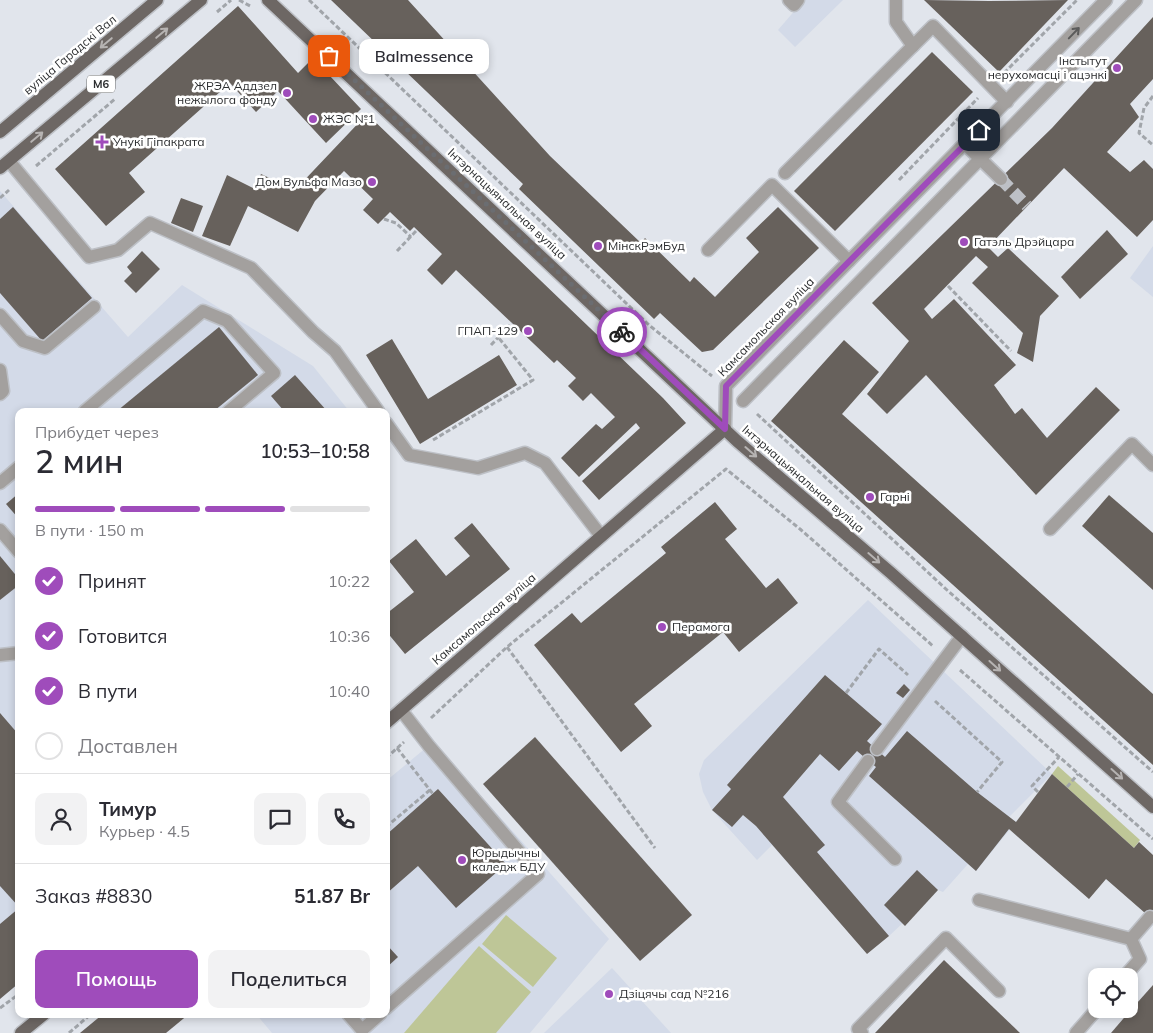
<!DOCTYPE html>
<html lang="ru">
<meta charset="utf-8">
<style>
:root{--surface:#fff;--page:#f2f2f3;--text:#2b2b33;--muted:#7c7c81;--line:#e1e1e2;--accent:#9f4cbb}
body{margin:0;font-family:Mulish,sans-serif;background:var(--page);color:var(--text);height:100vh;display:flex;flex-direction:column;font-size:19px;white-space:nowrap}
*{box-sizing:border-box;margin:0}
p{font-size:16px;color:var(--muted)}
.icon{flex:none;width:28px;height:28px;fill:none;stroke:currentColor;stroke-width:2;stroke-linecap:round;stroke-linejoin:round}
.map{position:relative;flex:1;overflow:hidden}
.sheet{position:absolute;left:15px;top:408px;width:375px;height:610px;display:flex;flex-direction:column;background:var(--surface);border-radius:10px;box-shadow:0 2px 8px #0003}
.sheet>*{flex:none}
.buttons{position:absolute;left:1088px;top:968px;display:grid;gap:10px}
.buttons a{display:grid;place-items:center;width:50px;height:50px;border-radius:10px;background:var(--surface);box-shadow:0 2px 8px #0003;font-size:25px}
.pin{position:absolute;display:grid;place-items:center;width:42px;height:42px;color:#fff;margin:-21px;border-radius:10px;box-shadow:0 2px 8px #0006}
.courier{position:absolute;display:grid;place-items:center;width:50px;height:50px;margin:-25px;border:4px solid #9f4cbb;border-radius:50%;background:#fff;color:#222;box-shadow:0 1px 6px #0007}
.bubble{position:absolute;height:35px;border-radius:10px;background:var(--surface);box-shadow:0 2px 8px #0003;font-size:16px;font-weight:600;line-height:35px;text-align:center}
.summary em{font-style:normal;font-weight:600}
.summary div{display:flex;flex-direction:column-reverse}
.summary{display:flex;align-items:center;justify-content:space-between;height:85px;padding:0 20px}
h1{font-size:32px;font-weight:600;line-height:38px}
.bar{display:grid;grid-template-columns:repeat(4,1fr);gap:8px 5px;align-content:center;height:60px;padding:0 20px}
.bar i{height:6px;border-radius:4px;background:var(--line)}
.bar .selected{background:var(--accent)}
.bar p{grid-column:span 4}
.line{display:flex;align-items:center;gap:12px;padding:0 20px;border-top:1px solid var(--line)}
.line div{flex:1}
.round{display:grid;place-items:center;flex:none;width:52px;height:52px;border-radius:10px;background:var(--page)}
ol{padding:0 20px;list-style:none}
li{display:flex;align-items:center;gap:15px;height:55px}
li p{margin-inline-start:auto}
li .icon{padding:5px;border-radius:50%;background:var(--accent);color:#fff;stroke-width:4}
li:last-child{color:var(--muted)}
li i{width:28px;height:28px;border:2px solid var(--line);border-radius:50%}
.primary-button{display:flex;gap:10px;margin-top:auto;padding:10px 20px}
.primary-button a{flex:1;height:58px;border-radius:10px;background:var(--accent);color:#fff;font-size:20px;font-weight:600;line-height:58px;text-align:center}
.primary-button a+a{background:var(--page);color:var(--text)}
.map>svg:first-child{display:block}
.built{fill:#d3dae8}
.green{fill:#bec697}
.building{fill:#67615c}
.lines{fill:none;stroke-linecap:round;stroke-linejoin:round}
.minor-tunnel{stroke:#bdc0c6;stroke-width:12;stroke-dasharray:12 6;stroke-linecap:butt}
.minor-casing{stroke:#bdc0c6;stroke-width:15}
.major-casing{stroke:#bdc0c6;stroke-width:15}
.path{stroke:#a1a5aa;stroke-width:3;stroke-dasharray:5 2.5;stroke-linecap:butt}
.minor{stroke:#a3a09e;stroke-width:12}
.major{stroke:#6d6764;stroke-width:12}
.oneway{stroke:#b6b3b2}
.oneway2{stroke:#5b5b5b}
.done{stroke:#6b6d71;stroke-width:5;stroke-dasharray:0 9}
.route{stroke:#9f4cbb;stroke-width:6}
.poi-dot{fill:#9f4cbb;stroke:#fff;stroke-width:2}
.labels{text-anchor:middle;stroke-width:5;stroke-linejoin:round;paint-order:stroke}
.shield{fill:#fff;stroke:#6b6c6d;stroke-width:1}
.shield-label{font-size:11px;font-weight:bold;fill:#2b2d2f}
.street-label{font-size:12px;fill:#2b2d2f;stroke:#fff}
.poi-label{font-size:12px;fill:#2b2d2f;stroke:#fff;text-anchor:start}
</style>
<div class="map">
<svg width="1153" height="1033" viewBox="0 0 1153 1033">
<rect width="100%" height="100%" fill="#e1e5ec"/>
<g class="built">
<polygon points="788,0 843,0 795,47 778,30 797,8"/>
<polygon points="0,191 128,337 182,285 313,366 349,411 19,411 19,983 0,999"/>
<polygon points="1153,246 1153,297 1130,278"/>
<polygon points="868,600 1052,774 1009,817 1016,822 976,871 968,864 943,892 938,890 889,936 856,941 772,845 757,860 712,810 703,792 699,774 704,760"/>
<polygon points="433,742 609,939 530,1033 272,1033 256,1014 386,1014 386,781"/>
<polygon points="612,968 671,1033 544,1033"/>
</g>
<g class="green">
<polygon points="1058,766 1140,840 1134,848 1052,774"/>
<polygon points="506,915 557,958 533,987 482,944"/>
<polygon points="479,946 531,992 496,1033 404,1033"/>
</g>
<g class="building">
<polygon points="331,0 408,0 550,156 641,243 645,238 690,282 694,277 715,297 759,252 746,238 778,207 819,248 713,350 702,352 660,313 654,319 519,189 523,184"/>
<polygon points="924,0 989,1 1068,0 999,72"/>
<polygon points="238,6 298,73 313,58 361,109 326,143 278,91 256,112 230,83 129,173 145,192 106,226 55,169"/>
<polygon points="1153,17 1153,79 1130,104 1139,117 1107,152 1130,172 1144,160 1153,169 1153,220 1137,237 1064,168 988,247 998,257 1008,248 1059,296 1040,316 1033,362 1017,353 1023,333 972,283 988,267 976,256 924,309 932,319 954,299 1016,365 994,385 1015,414 1022,408 1047,438 1096,387 1120,410 1036,495 926,375 887,414 867,394 909,341 872,303 1052,128"/>
<polygon points="932,52 973,92 835,231 794,191"/>
<polygon points="367,114 663,398 686,423 599,500 582,481 640,428 636,423 579,477 561,458 596,424 602,429 615,417 591,393 583,401 568,386 576,378 557,360 554,363 456,270 442,285 427,270 442,254 414,227 410,231 390,212 378,224 363,210 373,199 344,171 315,201 298,232 248,206 230,246 202,236 227,175 255,189 261,174 295,190"/>
<polygon points="181,198 203,206 193,232 171,223"/>
<polygon points="13,207 92,298 42,341 0,293 0,219"/>
<polygon points="1107,230 1128,254 1080,299 1061,277"/>
<polygon points="142,251 160,269 136,293 124,281 132,273 127,267"/>
<polygon points="219,327 258,375 214,411 117,411"/>
<polygon points="392,339 428,399 499,355 517,385 420,444 366,355"/>
<polygon points="844,340 879,372 842,414 1153,694 1153,765 771,421"/>
<polygon points="295,375 327,411 284,411 271,396"/>
<polygon points="19,493 19,519 6,504"/>
<polygon points="1109,495 1153,533 1153,590 1082,526"/>
<polygon points="715,502 737,529 725,539 766,588 778,578 798,603 739,652 723,632 634,704 652,726 621,752 534,645 572,613 581,623 666,553 661,547"/>
<polygon points="472,523 510,569 405,654 386,631 386,614 414,592 389,561 416,539 446,576 470,556 454,538"/>
<polygon points="0,556 19,579 19,585 0,600"/>
<polygon points="825,675 882,724 867,741 885,757 907,731 977,792 1016,822 1052,774 1134,848 1139,842 1153,855 1153,920 1106,879 1089,899 1009,829 976,871 869,776 876,767 857,751 839,771 820,754 783,797 825,845 817,852 889,936 867,954 756,826 743,815 732,827 712,810 731,789 727,785"/>
<polygon points="904,684 910,690 903,698 896,693"/>
<polygon points="0,713 19,735 19,907 0,886"/>
<polygon points="535,737 692,915 640,961 483,784"/>
<polygon points="438,789 506,864 456,908 418,866 386,894 386,835"/>
<polygon points="917,870 938,890 905,926 884,905"/>
<polygon points="19,908 19,983 0,999 0,924"/>
<polygon points="386,944 398,957 386,968"/>
<polygon points="944,960 1020,1033 875,1033"/>
<polygon points="1153,985 1153,1033 1111,1033 1129,1012"/>
<polygon points="103,1014 189,1014 166,1033 80,1033"/>
</g>
<g class="lines">
<polyline class="minor-tunnel" points="1001,179 1027,206"/>
<g class="minor-casing">
<g id="minor">
<polyline points="789,0 794,5 798,0"/>
<polyline points="896,0 896,22 913,46"/>
<polyline points="965,144 1001,179"/>
<polyline points="9,161 89,257 118,250 150,223 251,268 313,332 335,351 378,411"/>
<polyline points="785,173 933,26 1007,102"/>
<polyline points="708,250 772,185 849,261"/>
<polyline points="0,315 23,341 45,348 94,307"/>
<polyline points="0,370 3,391 0,394"/>
<polyline points="743,401 1136,0"/>
<polyline points="85,411 203,311 227,321 274,373 229,411"/>
<polyline points="386,423 409,455 478,468 525,453 545,463 601,536"/>
<polyline points="725,429 726,386 1106,0"/>
<polyline points="0,483 19,467"/>
<polyline points="1050,529 1132,444 1153,465"/>
<polyline points="0,530 19,552"/>
<polyline points="0,655 19,653"/>
<polyline points="877,749 962,636"/>
<polyline points="868,761 838,802 895,859"/>
<polyline points="979,900 1131,939"/>
<polyline points="1125,976 1140,959 1131,939 1150,917"/>
<polyline points="386,1008 538,874 429,746 401,710"/>
<polyline points="348,1014 362,1030 380,1014"/>
<polyline points="862,1033 858,1029 946,938 999,991"/>
<polyline points="1076,1033 1097,1009"/>
</g>
</g>
<g class="major-casing">
<g id="major">
<polyline points="268,0 737,441 891,573 1153,807"/>
<polyline points="0,132 157,0"/>
<polyline points="0,168 201,0"/>
<polyline points="386,723 725,429"/>
<polyline points="21,1033 44,1014"/>
</g>
</g>
<g class="path">
<polyline points="239,0 252,7"/>
<polyline points="309,0 649,325 712,376"/>
<polyline points="217,12 231,0"/>
<polyline points="1004,73 1077,0"/>
<polyline points="1153,96 1144,108 1139,133 1153,145"/>
<polyline points="36,166 115,99"/>
<polyline points="899,180 978,98"/>
<polyline points="0,198 9,190"/>
<polyline points="384,219 396,223 411,237"/>
<polyline points="397,251 417,230"/>
<polyline points="948,286 1011,351"/>
<polyline points="491,345 512,323"/>
<polyline points="757,414 947,590 1153,772"/>
<polyline points="433,440 533,380 498,337"/>
<polyline points="507,647 655,848"/>
<polyline points="960,670 1153,839"/>
<polyline points="846,693 879,649 908,675"/>
<polyline points="935,701 1002,762 977,792"/>
<polyline points="431,718 507,647 726,469 800,529 933,646"/>
<polyline points="397,748 433,794"/>
<polyline points="386,758 404,742"/>
<polyline points="1067,787 1078,774"/>
<polyline points="1038,792 1032,786 1059,757"/>
<polyline points="386,827 430,790"/>
<polyline points="0,1008 19,994"/>
<polyline points="69,1033 91,1014"/>
</g>
<use href="#minor" class="minor"/>
<use href="#major" class="major"/>
</g>
<defs><path id="oneway-shaft" d="M-6 0H5M1.5-3L5.5 0L1.5 3" fill="none" stroke-width="1.6" stroke-linecap="round" stroke-linejoin="round" transform="scale(1.25)"/></defs>
<g class="oneway">
<use href="#oneway-shaft" transform="translate(162 33) rotate(-40)"/>
<use href="#oneway-shaft" transform="translate(106 43) rotate(140)"/>
<use href="#oneway-shaft" transform="translate(37 137) rotate(-40)"/>
<use href="#oneway-shaft" transform="translate(751 452) rotate(41)"/>
<use href="#oneway-shaft" transform="translate(874 558) rotate(41)"/>
<use href="#oneway-shaft" transform="translate(995 666) rotate(42)"/>
<use href="#oneway-shaft" transform="translate(1117 774) rotate(42)"/>
</g>
<use class="oneway2" href="#oneway-shaft" transform="translate(1074 33) rotate(-46)"/>
<g class="lines">
<polyline class="done" points="329,56 622,332"/>
<polyline class="route" points="622,332 725,429 726,386 979,130"/>
</g>
<g class="poi-dot">
<circle cx="1117" cy="68" r="5"/>
<circle cx="287" cy="93" r="5"/>
<circle cx="313" cy="119" r="5"/>
<path d="M99.5 134.5h5v5h5v5h-5v5h-5v-5h-5v-5h5z"/>
<circle cx="372" cy="182" r="5"/>
<circle cx="964" cy="242" r="5"/>
<circle cx="598" cy="246" r="5"/>
<circle cx="528" cy="331" r="5"/>
<circle cx="870" cy="497" r="5"/>
<circle cx="662" cy="627" r="5"/>
<circle cx="462" cy="860" r="5"/>
<circle cx="609" cy="994" r="5"/>
</g>
<g class="labels">
<rect class="shield" x="87" y="75.5" width="28" height="17" rx="4"/>
<g class="shield-label">
<text x="101" y="88">М6</text>
</g>
<g class="street-label">
<text transform="translate(70 55) rotate(-40)" y="4">вуліца Гарадскі Вал</text>
<text transform="translate(507 204) rotate(43)" y="4">Інтэрнацыянальная вуліца</text>
<text transform="translate(766 327) rotate(-46)" y="4">Камсамольская вуліца</text>
<text transform="translate(803 479) rotate(41)" y="4">Інтэрнацыянальная вуліца</text>
<text transform="translate(484 619) rotate(-41)" y="4">Камсамольская вуліца</text>
</g>
<g class="poi-label">
<text x="1107" y="65" text-anchor="end">Інстытут<tspan x="1107" dy="14">нерухомасці і ацэнкі</tspan></text>
<text x="277" y="90" text-anchor="end">ЖРЭА Аддзел<tspan x="277" dy="14">нежылога фонду</tspan></text>
<text x="323" y="123">ЖЭС №1</text>
<text x="113" y="146">Унукі Гіпакрата</text>
<text x="362" y="186" text-anchor="end">Дом Вульфа Мазо</text>
<text x="974" y="246">Гатэль Дрэйцара</text>
<text x="608" y="250">МінскРэмБуд</text>
<text x="518" y="335" text-anchor="end">ГПАП-129</text>
<text x="880" y="501">Гарні</text>
<text x="672" y="631">Перамога</text>
<text x="472" y="857">Юрыдычны<tspan x="472" dy="14">каледж БДУ</tspan></text>
<text x="619" y="998">Дзіцячы сад №216</text>
</g>
</g>
</svg>
<div class="buttons">
<a><svg class="icon" aria-label="locate" viewBox="0 0 24 24"><circle cx="12" cy="12" r="6"/><path d="M12 2v4M12 18v4M2 12h4M18 12h4"/></svg></a>
</div>
<div class="pin" style="left:329px;top:56px;background:#ea580c"><svg class="icon" aria-label="bag" viewBox="0 0 24 24"><path d="M5 8h14l-1 12H6zM9 8a3 3 0 0 1 6 0"/></svg></div>
<div class="pin" style="left:979px;top:130px;background:#1f2937"><svg class="icon" aria-label="home" viewBox="0 0 24 24"><path d="M3 11l9-7 9 7M6 9v11h12V9"/></svg></div>
<div class="courier" style="left:622px;top:332px"><svg class="icon" aria-label="bike" viewBox="0 0 24 24"><circle cx="6" cy="16" r="4"/><circle cx="18" cy="16" r="4"/><path d="M6 16l4-8h5l3 8M10 8l3 8H6M13 5h3"/></svg></div>
<div class="bubble" style="left:359px;top:39px;width:130px">Balmessence</div>
<section class="sheet">
<div class="summary"><div><h1>2 мин</h1><p>Прибудет через</p></div><em>10:53–10:58</em></div>
<div class="bar"><i class="selected"></i><i class="selected"></i><i class="selected"></i><i></i><p>В пути · 150 m</p></div>
<ol>
<li><svg class="icon" aria-label="check" viewBox="0 0 24 24"><path d="M5 12l5 5 9-10"/></svg>Принят<p>10:22</p></li>
<li><svg class="icon" aria-label="check" viewBox="0 0 24 24"><path d="M5 12l5 5 9-10"/></svg>Готовится<p>10:36</p></li>
<li><svg class="icon" aria-label="check" viewBox="0 0 24 24"><path d="M5 12l5 5 9-10"/></svg>В пути<p>10:40</p></li>
<li><i></i>Доставлен</li>
</ol>
<div class="line" style="height:90px"><a class="round"><svg class="icon" aria-label="person" viewBox="0 0 24 24"><circle cx="12" cy="8" r="4"/><path d="M4 21q1-7 8-7t8 7"/></svg></a><div><b>Тимур</b><p>Курьер · 4.5</p></div><a class="round"><svg class="icon" aria-label="chat" viewBox="0 0 24 24"><path d="M4 5h16v11H9l-5 4z"/></svg></a><a class="round"><svg class="icon" aria-label="phone" viewBox="0 0 24 24"><path d="M5 4h4l2 5-3 2q2 4 5 5l2-3 5 2v4C11 20 4 13 5 4z"/></svg></a></div>
<div class="line" style="height:65px"><div>Заказ #8830</div><b>51.87 Br</b></div>
<div class="primary-button"><a>Помощь</a><a>Поделиться</a></div>
</section>
</div>
